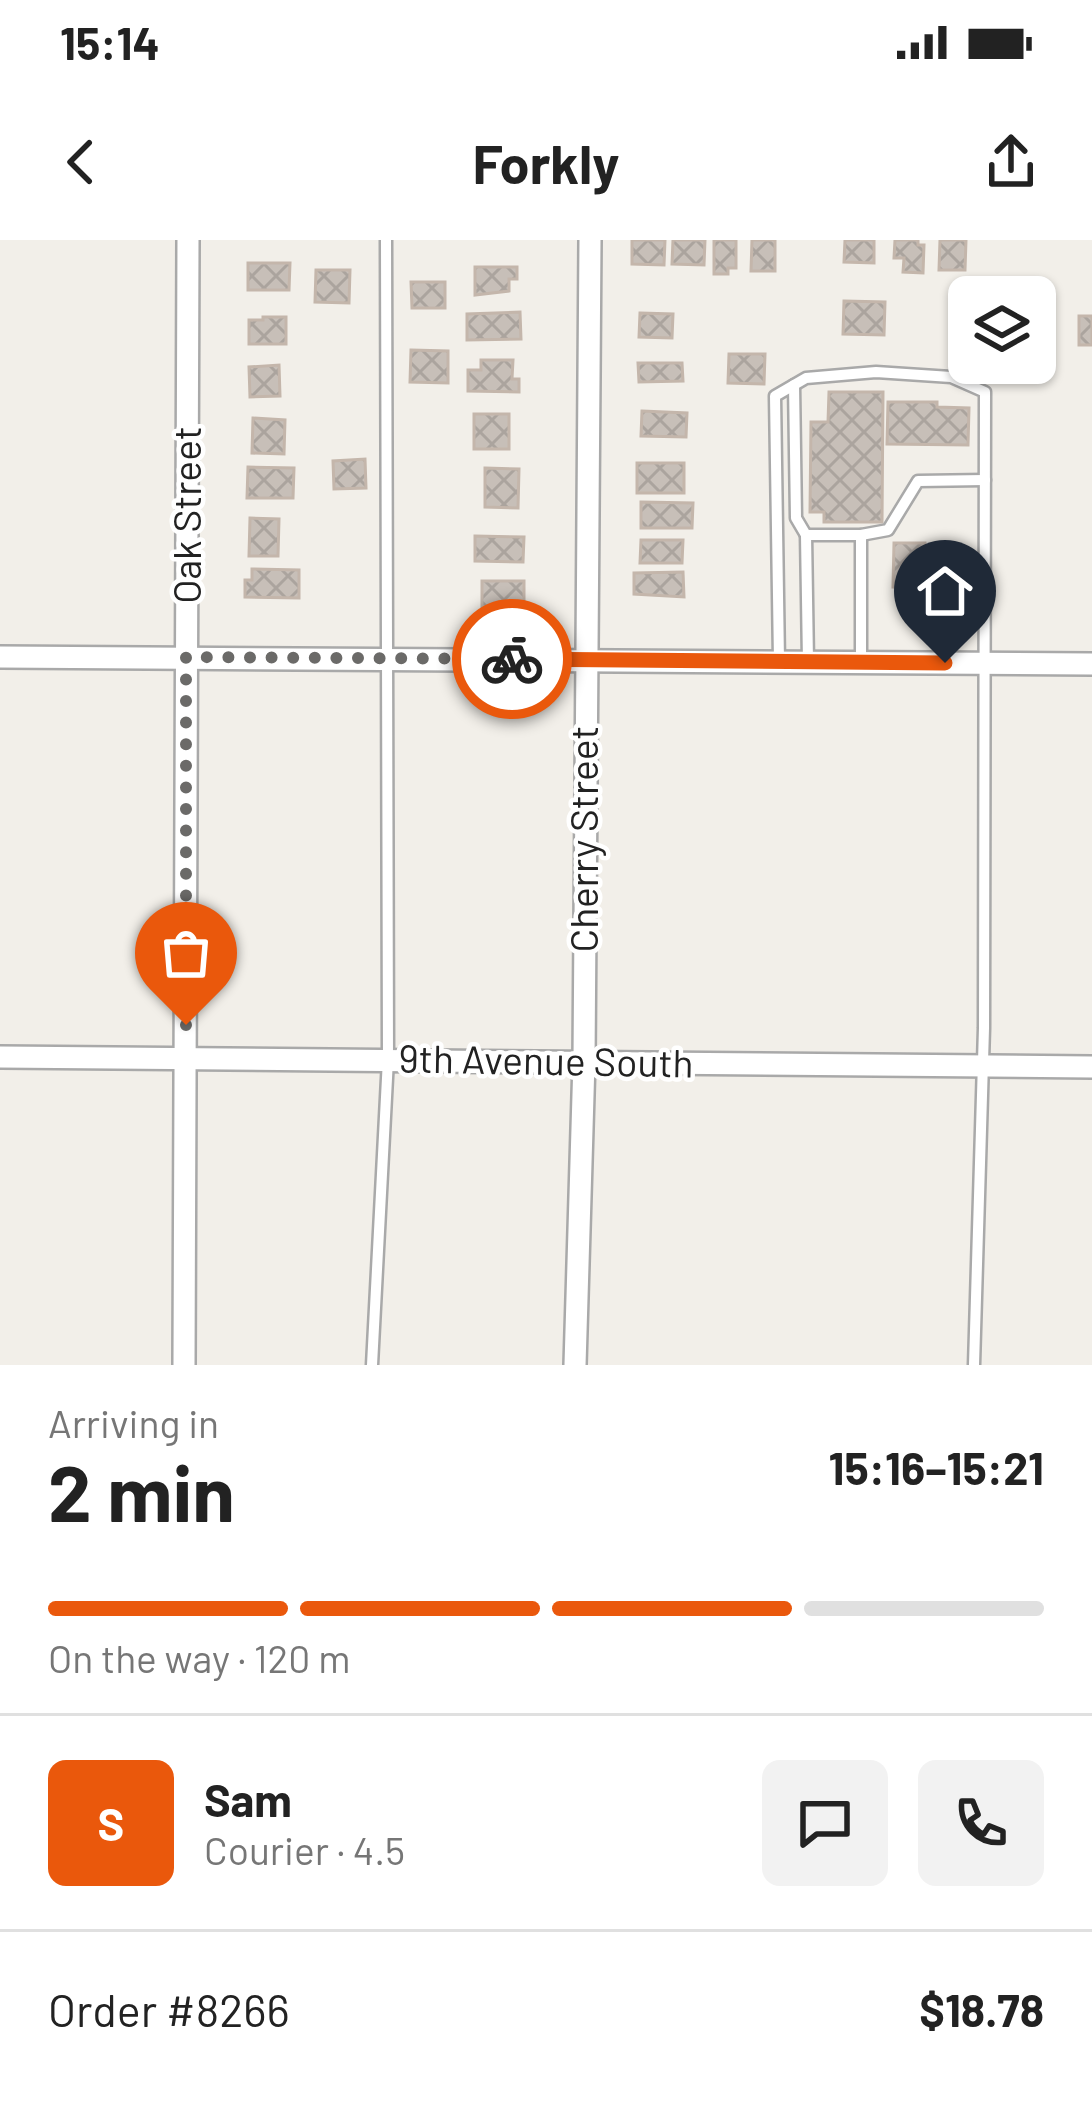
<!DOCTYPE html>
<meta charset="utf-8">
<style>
:root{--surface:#fff;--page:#f2f2f2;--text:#222;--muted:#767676;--line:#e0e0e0;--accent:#ea580c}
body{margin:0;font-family:Barlow,sans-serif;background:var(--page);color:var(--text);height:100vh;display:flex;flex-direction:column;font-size:45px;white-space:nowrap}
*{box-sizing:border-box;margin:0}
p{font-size:39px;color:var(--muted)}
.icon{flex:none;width:66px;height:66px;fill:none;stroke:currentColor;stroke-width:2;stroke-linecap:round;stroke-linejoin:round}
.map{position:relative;height:1125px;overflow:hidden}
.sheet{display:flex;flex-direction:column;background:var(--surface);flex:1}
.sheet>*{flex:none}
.tools{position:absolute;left:948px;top:36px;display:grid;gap:24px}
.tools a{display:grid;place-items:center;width:108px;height:108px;border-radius:18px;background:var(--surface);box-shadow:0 3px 9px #0004;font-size:60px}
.pin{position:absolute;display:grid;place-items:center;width:102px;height:102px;color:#fff;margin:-123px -51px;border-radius:50% 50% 50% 0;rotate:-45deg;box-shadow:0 0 12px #0007}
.pin .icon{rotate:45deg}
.courier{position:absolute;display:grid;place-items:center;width:120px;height:120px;margin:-60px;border:9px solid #ea580c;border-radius:50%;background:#fff;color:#222;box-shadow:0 3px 15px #0007}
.headline em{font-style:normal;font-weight:700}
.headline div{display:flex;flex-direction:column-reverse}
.headline{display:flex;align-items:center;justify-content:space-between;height:204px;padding:0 48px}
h1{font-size:78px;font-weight:700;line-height:90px}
.bar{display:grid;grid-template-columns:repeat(4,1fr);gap:18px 12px;align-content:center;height:144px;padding:0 48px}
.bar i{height:15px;border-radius:9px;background:var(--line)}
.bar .current{background:var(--accent)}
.bar p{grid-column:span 4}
.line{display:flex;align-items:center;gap:30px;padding:0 48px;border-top:3px solid var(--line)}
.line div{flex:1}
.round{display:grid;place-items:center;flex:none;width:126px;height:126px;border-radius:18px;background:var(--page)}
.status{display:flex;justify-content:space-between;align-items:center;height:84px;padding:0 60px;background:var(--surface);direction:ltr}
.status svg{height:33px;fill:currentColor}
header{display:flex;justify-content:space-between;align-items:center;height:156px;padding:0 48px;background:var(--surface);font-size:54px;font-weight:700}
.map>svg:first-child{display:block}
.building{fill:url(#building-cross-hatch);stroke:#c4b6ab;stroke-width:3}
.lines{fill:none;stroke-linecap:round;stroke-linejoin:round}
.service-casing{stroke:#a9a9a9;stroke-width:15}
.minor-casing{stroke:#a9a9a9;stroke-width:26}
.service{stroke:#fff;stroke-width:10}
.minor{stroke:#fff;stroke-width:21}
.done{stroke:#6b6a68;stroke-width:12;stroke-dasharray:0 21.6}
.route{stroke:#ea580c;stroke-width:15}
.labels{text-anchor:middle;stroke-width:9;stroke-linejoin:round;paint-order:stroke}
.street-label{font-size:39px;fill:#222;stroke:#fff}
</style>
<div class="status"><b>15:14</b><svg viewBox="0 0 49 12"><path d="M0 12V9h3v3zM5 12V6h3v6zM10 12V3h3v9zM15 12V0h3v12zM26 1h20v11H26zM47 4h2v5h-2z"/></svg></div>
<header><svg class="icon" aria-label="back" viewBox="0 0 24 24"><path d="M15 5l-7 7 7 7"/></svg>Forkly<svg class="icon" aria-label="share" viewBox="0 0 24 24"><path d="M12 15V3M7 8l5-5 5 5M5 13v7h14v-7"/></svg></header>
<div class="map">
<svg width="1092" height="1125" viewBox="0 0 1092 1125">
<defs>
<pattern id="building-cross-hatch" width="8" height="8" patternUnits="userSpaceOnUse" patternTransform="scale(3)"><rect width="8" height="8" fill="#c7bfb8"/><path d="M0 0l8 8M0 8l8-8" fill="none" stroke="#aba49e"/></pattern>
</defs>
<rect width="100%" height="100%" fill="#f2efe9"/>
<g class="building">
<polygon points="632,0 665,0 664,25 632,24"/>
<polygon points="673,0 705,0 704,25 672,24"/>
<polygon points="714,0 736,0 736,28 728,28 728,34 714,34"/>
<polygon points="752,0 775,0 775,31 751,31"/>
<polygon points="845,0 874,0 874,23 844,22"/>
<polygon points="895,0 918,0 918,5 924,5 923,33 903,32 904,18 894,18"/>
<polygon points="940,0 966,0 965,30 939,30"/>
<polygon points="248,23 290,23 289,50 248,50"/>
<polygon points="475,27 517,27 517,39 509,39 509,51 475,55"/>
<polygon points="316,30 350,30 349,63 315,62"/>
<polygon points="411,42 445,42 445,68 412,68"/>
<polygon points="844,61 885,62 884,95 843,94"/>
<polygon points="520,72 521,99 467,100 467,74"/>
<polygon points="640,73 673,74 672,98 639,97"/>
<rect x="1079" y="76" width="13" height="29"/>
<polygon points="263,77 286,77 286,104 249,104 249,80 263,80"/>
<polygon points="411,110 448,111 448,143 410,142"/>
<polygon points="729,114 765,114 764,144 728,143"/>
<polygon points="481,120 513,120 512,139 519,139 519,152 468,151 468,130 481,130"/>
<polygon points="638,123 682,123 683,141 639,142"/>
<polygon points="279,125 280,156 250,157 249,127"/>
<polygon points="829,152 883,152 882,282 824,282 824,272 810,272 811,182 828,182"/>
<polygon points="888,162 937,162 937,167 969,168 968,205 887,204"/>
<polygon points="642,171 687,173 686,197 641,196"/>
<rect x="474" y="174" width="35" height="35"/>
<polygon points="253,178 285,180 284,214 252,213"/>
<polygon points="365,219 366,248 334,249 333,221"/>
<rect x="637" y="223" width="47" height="30"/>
<polygon points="248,227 294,228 293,258 247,258"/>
<polygon points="485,228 519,229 518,268 485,267"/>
<polygon points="641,262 693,263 692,288 641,288"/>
<polygon points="250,278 279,279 278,316 249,316"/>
<polygon points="475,296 524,297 523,322 475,321"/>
<polygon points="641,300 683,300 682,323 640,323"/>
<polygon points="894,303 925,303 924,348 893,347"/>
<polygon points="936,308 970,309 969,352 935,351"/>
<polygon points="252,329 299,330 299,358 245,357 245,340 252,340"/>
<polygon points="683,332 684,357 634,354 634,333"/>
<rect x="482" y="341" width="42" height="26"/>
</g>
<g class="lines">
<g class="service-casing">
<g id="service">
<polyline points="794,145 796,278 806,295"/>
<polyline points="861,295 888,290 918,241 985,240"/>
<polyline points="779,421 775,156 806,138 876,132 951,137 985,152 984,788 974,1125"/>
<polyline points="808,422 806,295 861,295 861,421"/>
<polyline points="372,1125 388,819 386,0"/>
</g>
</g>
<g class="minor-casing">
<g id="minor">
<polyline points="0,417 1092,424"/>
<polyline points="0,817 1092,827"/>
<polyline points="184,1125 188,0"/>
<polyline points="575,1125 584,821 590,0"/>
</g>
</g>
<use href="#service" class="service"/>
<use href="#minor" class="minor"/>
</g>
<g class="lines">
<polyline class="done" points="186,785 186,417 512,419"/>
<polyline class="route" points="512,419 945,423"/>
</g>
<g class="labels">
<g class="street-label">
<text transform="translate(187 275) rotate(-90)" y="14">Oak Street</text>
<text transform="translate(584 599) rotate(-90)" y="14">Cherry Street</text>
<text transform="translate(546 821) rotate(1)" y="14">9th Avenue South</text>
</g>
</g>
</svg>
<div class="tools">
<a><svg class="icon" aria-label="layers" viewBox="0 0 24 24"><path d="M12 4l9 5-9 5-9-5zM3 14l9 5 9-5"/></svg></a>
</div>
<div class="pin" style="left:186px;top:785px;background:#ea580c"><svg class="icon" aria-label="bag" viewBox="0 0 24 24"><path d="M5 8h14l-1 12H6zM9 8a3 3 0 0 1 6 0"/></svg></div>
<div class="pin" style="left:945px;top:423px;background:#1f2937"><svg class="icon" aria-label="home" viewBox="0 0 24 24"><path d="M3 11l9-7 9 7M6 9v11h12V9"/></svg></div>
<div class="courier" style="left:512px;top:419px"><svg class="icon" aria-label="bike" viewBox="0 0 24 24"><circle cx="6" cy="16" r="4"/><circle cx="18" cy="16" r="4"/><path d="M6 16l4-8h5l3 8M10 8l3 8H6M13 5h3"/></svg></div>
</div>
<section class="sheet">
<div class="headline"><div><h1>2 min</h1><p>Arriving in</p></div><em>15:16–15:21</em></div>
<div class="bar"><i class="current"></i><i class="current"></i><i class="current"></i><i></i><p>On the way · 120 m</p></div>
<div class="line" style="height:216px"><b class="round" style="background:var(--accent);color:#fff">S</b><div><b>Sam</b><p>Courier · 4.5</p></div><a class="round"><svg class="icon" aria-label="chat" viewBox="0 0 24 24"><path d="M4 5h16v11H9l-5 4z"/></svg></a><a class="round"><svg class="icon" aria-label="phone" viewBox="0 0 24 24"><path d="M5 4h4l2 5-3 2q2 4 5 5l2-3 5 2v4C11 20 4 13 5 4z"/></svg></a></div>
<div class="line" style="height:156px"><div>Order #8266</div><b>$18.78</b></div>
</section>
